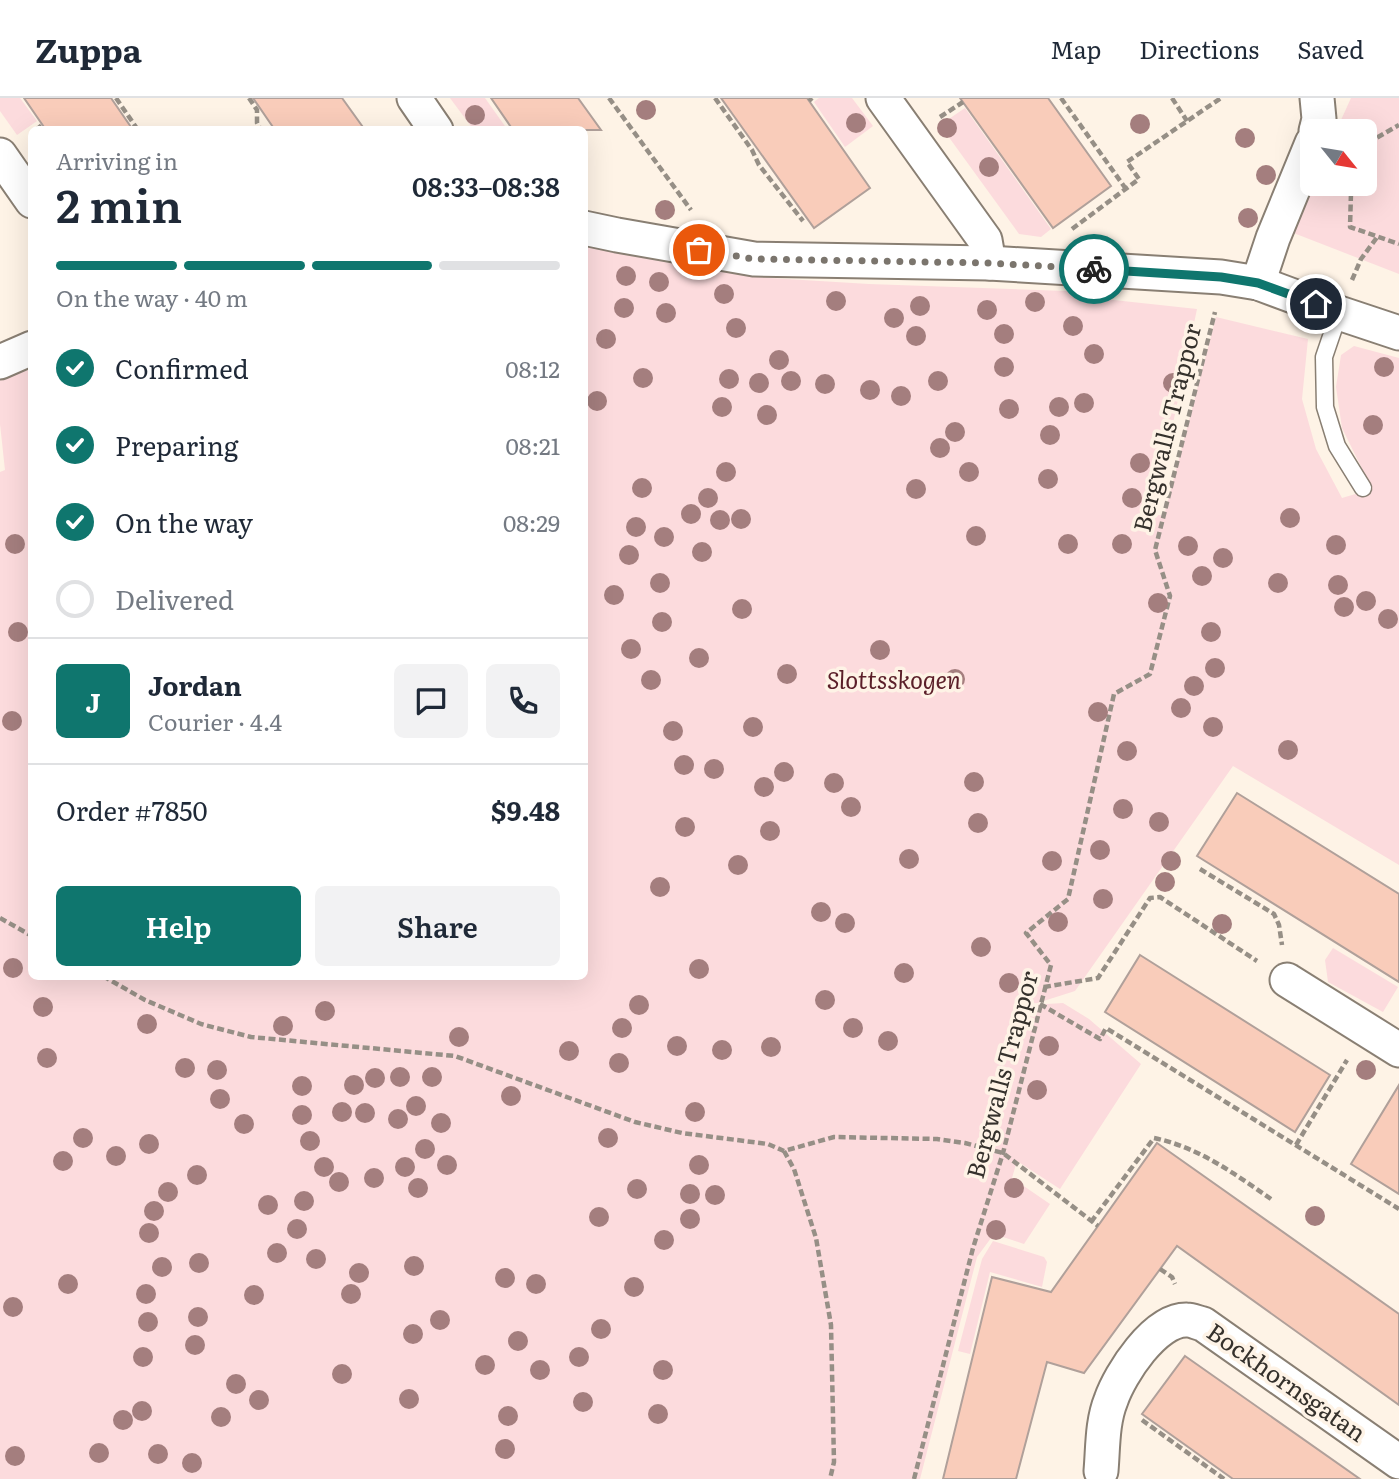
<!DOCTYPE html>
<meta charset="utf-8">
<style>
:root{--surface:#fff;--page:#f2f2f3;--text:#1f2937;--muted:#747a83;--line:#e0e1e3;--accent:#0f766e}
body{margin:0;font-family:Literata,serif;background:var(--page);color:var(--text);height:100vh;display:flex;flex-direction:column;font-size:26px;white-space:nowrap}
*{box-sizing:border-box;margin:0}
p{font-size:23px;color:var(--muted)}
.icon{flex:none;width:38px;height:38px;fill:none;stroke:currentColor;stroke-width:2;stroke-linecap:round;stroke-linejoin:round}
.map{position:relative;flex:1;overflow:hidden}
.side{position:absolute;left:28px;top:28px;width:560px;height:854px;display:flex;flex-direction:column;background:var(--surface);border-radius:10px;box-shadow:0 7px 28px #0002}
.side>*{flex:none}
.needle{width:46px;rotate:120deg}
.buttons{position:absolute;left:1300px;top:21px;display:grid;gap:14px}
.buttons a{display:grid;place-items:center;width:77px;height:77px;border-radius:10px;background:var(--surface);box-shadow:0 7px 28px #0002;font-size:35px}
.pin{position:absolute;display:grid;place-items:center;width:60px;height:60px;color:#fff;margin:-30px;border:4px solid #fff;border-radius:50%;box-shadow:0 2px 7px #0007}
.courier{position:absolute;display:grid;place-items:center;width:70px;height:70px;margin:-35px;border:5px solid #0f766e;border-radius:50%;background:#fff;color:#222;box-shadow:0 2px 9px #0007}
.head em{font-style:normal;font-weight:600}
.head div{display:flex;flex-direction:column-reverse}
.head{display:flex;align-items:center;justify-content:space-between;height:119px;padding:0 28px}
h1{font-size:46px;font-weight:600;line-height:52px}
.bar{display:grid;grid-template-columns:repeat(4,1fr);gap:10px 7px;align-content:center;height:84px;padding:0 28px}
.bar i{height:9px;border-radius:5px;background:var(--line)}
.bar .selected{background:var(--accent)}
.bar p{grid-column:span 4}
.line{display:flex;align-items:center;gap:18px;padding:0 28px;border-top:2px solid var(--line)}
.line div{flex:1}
.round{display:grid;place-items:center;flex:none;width:74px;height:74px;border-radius:10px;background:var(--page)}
ol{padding:0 28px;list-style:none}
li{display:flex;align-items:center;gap:21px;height:77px}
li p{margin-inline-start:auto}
li .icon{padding:7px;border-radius:50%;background:var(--accent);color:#fff;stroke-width:4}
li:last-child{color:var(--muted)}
li i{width:38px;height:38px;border:4px solid var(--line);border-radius:50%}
.action{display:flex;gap:14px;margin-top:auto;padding:14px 28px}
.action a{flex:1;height:80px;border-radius:10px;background:var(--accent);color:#fff;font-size:28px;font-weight:600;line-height:80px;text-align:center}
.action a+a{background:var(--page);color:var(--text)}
header{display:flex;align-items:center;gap:42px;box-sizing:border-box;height:98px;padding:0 35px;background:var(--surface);border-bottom:2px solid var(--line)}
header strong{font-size:33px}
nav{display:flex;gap:38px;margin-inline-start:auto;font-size:24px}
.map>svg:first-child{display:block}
.green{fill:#fcdbdd}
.building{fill:#f9ccba;stroke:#b0a09a;stroke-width:2}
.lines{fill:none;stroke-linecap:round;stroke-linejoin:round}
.service-casing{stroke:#897f73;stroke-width:19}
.minor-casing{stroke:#897f73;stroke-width:37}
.path{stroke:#968f86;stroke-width:4.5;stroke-dasharray:7 3.5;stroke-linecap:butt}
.service{stroke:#fff;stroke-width:16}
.minor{stroke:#fff;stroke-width:33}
.tree{fill:#a47e7e}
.done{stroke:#7b756d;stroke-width:7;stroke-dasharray:0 12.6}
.route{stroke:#0f766e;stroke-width:9}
.labels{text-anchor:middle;stroke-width:7;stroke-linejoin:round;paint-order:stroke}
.street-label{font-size:24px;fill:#35312c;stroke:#fef3e6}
.park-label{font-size:24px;font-style:italic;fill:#5b1f29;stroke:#fef3e6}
</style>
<header>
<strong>Zuppa</strong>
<nav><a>Map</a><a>Directions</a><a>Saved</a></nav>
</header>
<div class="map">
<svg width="1399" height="1381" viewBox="0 0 1399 1381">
<rect width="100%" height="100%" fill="#fef3e6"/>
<g class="green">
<polygon points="0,0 20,0 37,23 17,37 0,13"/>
<polygon points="450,0 485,0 507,31 473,31"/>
<polygon points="819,0 852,0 873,28 845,49 814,4"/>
<polygon points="1351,0 1399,0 1399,176 1291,134 1313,86 1365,86 1365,33 1336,33"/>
<polygon points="965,10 1051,131 1041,139 1019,136 940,27"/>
<polygon points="585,148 770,180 869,186 1093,194 1095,200 1197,211 1154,416 1164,418 1216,219 1308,241 1302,301 1316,351 1342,400 1372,391 1342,330 1336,289 1341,257 1354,248 1399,260 1399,767 1233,668 1075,893 1031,907 1063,905 1089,921 1141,966 1060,1091 1017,1063 1012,1080 1050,1106 1024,1146 994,1136 977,1159 920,1381 0,1381 0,374 5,372 0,326 0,282 31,271 32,878 584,878"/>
<polygon points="1333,850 1398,889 1383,914 1328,884 1325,862"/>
<polygon points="993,1143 1044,1159 1047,1164 1042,1189 990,1174 970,1256 958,1253 982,1161"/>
</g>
<g class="building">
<polygon points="24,0 111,0 133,32 46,32"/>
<polygon points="253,0 342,0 365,32 275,32"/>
<polygon points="491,0 578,0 601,32 513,32"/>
<polygon points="721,0 807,0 870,90 814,130"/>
<polygon points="960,0 1048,0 1111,88 1053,130"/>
<polygon points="1237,695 1399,796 1399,884 1197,758"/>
<polygon points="1140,857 1330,977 1295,1034 1105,914"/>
<polygon points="1399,987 1399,1096 1351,1066"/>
<polygon points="1157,1045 1399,1216 1399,1307 1177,1148 1084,1275 1047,1264 1016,1381 943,1381 992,1179 1051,1194"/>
<polygon points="1185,1258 1360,1381 1233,1381 1142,1316"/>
</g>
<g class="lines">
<g class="service-casing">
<polyline id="service" points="1339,215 1324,259 1325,309 1337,348 1363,390"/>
</g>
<g class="minor-casing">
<g id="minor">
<polyline points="414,0 436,32"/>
<polyline points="883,0 985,142 989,165"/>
<polyline points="1316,33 1319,21 1317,0"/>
<polyline points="0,57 32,103"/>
<polyline points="584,130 617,137 754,161 989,165 1221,179 1258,185 1339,215 1399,235"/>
<polyline points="1258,185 1273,140 1312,45"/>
<polyline points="0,264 32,250"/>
<polyline points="1287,882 1399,952"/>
<path d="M1101 1373C1103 1350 1102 1324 1111 1302 1120 1276 1155 1221 1187 1222 1192 1222 1198 1225 1203 1226L1399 1364"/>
</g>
</g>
<g class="path">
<polyline points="116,0 138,32"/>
<polyline points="249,0 257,12 257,25 261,32"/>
<polyline points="609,0 691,112"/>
<polyline points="715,0 752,52 759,67 803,123"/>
<polyline points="1061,0 1126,91"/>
<polyline points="1172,0 1187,23"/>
<polyline points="809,3 812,0"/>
<polyline points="940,19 963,4"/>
<polyline points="36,32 42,27"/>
<polyline points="1365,56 1373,42 1399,27"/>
<polyline points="1354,86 1351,95 1350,129 1399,146"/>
<polyline points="1072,131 1139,81 1127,64 1221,0"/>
<polyline points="1352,182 1361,161 1378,138"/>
<polyline points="1200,771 1274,816 1279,827 1282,847"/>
<polyline points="0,820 32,838"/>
<polyline points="103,878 145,902 201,926 251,939 455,958 635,1024 682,1035 768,1046 784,1053 834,1039 937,1041 965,1045 1003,1055 1098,1128"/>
<polyline points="1044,889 1098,880 1150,800 1160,799 1257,863"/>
<polyline points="1040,906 1100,941 1106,930 1399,1111"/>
<polyline points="1296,1047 1347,962"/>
<polyline points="784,1053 794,1071 816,1140 831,1227 834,1364 830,1381"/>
<path d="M1091 1124 1154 1040C1198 1049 1235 1076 1271 1101"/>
<polyline points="1160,1171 1172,1179 1175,1186"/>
<polyline points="1142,1322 1224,1381"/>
<polyline points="914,1381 973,1150 1003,1055 1051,867 1026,835 1068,801 1114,596 1150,576 1170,498 1155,452 1215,214"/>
</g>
<use href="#service" class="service"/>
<use href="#minor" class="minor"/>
</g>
<g class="tree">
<circle cx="646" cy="12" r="10"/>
<circle cx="475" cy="17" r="10"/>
<circle cx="856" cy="25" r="10"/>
<circle cx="1140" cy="26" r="10"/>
<circle cx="947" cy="30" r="10"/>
<circle cx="1245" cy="40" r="10"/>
<circle cx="989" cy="69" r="10"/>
<circle cx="1266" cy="77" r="10"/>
<circle cx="665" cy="112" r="10"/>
<circle cx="1248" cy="120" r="10"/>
<circle cx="626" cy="178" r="10"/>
<circle cx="659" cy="184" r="10"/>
<circle cx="724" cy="196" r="10"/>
<circle cx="836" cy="203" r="10"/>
<circle cx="1035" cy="204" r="10"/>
<circle cx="920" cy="208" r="10"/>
<circle cx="624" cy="210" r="10"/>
<circle cx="987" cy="212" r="10"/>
<circle cx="666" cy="215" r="10"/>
<circle cx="894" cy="220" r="10"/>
<circle cx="1073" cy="228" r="10"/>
<circle cx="736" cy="230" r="10"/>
<circle cx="1004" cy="236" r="10"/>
<circle cx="916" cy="238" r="10"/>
<circle cx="606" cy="241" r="10"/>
<circle cx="1094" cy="256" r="10"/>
<circle cx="779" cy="262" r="10"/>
<circle cx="1004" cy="269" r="10"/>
<circle cx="1384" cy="269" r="10"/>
<circle cx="643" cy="280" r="10"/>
<circle cx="729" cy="281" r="10"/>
<circle cx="791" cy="283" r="10"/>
<circle cx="938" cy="283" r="10"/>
<circle cx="759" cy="285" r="10"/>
<circle cx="1173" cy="285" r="10"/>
<circle cx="825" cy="286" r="10"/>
<circle cx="870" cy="292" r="10"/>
<circle cx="901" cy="298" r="10"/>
<circle cx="597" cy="303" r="10"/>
<circle cx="1084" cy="305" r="10"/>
<circle cx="722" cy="309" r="10"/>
<circle cx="1059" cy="309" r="10"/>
<circle cx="1009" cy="311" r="10"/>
<circle cx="767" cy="317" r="10"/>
<circle cx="1373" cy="327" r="10"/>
<circle cx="955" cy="334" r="10"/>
<circle cx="1050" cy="337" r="10"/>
<circle cx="940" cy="350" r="10"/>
<circle cx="1140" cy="365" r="10"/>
<circle cx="726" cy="374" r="10"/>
<circle cx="969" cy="374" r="10"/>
<circle cx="1048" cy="381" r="10"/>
<circle cx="642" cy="390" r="10"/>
<circle cx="916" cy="391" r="10"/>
<circle cx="708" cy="400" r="10"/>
<circle cx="1132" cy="400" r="10"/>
<circle cx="691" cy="416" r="10"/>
<circle cx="1290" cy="420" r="10"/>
<circle cx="741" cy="421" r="10"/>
<circle cx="720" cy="422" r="10"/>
<circle cx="636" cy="429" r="10"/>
<circle cx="976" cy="438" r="10"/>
<circle cx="664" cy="439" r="10"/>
<circle cx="15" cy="446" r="10"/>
<circle cx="1068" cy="446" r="10"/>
<circle cx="1122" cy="446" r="10"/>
<circle cx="1336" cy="447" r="10"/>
<circle cx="1188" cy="448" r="10"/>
<circle cx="702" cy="454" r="10"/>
<circle cx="629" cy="457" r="10"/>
<circle cx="1223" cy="460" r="10"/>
<circle cx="1202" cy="478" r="10"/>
<circle cx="660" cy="485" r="10"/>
<circle cx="1278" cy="485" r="10"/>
<circle cx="1338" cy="487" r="10"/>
<circle cx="614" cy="497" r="10"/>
<circle cx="1366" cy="503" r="10"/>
<circle cx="1158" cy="505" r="10"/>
<circle cx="1344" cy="509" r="10"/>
<circle cx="742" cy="511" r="10"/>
<circle cx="1388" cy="521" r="10"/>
<circle cx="662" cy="524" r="10"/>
<circle cx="18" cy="534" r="10"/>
<circle cx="1211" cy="534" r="10"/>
<circle cx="631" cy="551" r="10"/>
<circle cx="880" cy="552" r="10"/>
<circle cx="699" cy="560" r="10"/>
<circle cx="1215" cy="570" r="10"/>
<circle cx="787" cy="576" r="10"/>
<circle cx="955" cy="581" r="10"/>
<circle cx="651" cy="582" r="10"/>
<circle cx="1194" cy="588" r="10"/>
<circle cx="1181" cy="610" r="10"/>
<circle cx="1098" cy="614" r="10"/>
<circle cx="12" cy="623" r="10"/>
<circle cx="753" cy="629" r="10"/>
<circle cx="1213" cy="629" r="10"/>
<circle cx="673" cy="633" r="10"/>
<circle cx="1288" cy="652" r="10"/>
<circle cx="1127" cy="653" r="10"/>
<circle cx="684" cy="667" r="10"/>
<circle cx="714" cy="671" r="10"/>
<circle cx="784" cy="674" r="10"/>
<circle cx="974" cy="684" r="10"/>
<circle cx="834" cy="685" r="10"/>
<circle cx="764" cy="689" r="10"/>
<circle cx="851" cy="709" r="10"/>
<circle cx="1123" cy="711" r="10"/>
<circle cx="1159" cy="724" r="10"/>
<circle cx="978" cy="725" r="10"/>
<circle cx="685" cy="729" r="10"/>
<circle cx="770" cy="733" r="10"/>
<circle cx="1100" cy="752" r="10"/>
<circle cx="909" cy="761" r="10"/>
<circle cx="1052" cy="763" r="10"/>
<circle cx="1171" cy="763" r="10"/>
<circle cx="738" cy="767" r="10"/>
<circle cx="1165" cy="784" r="10"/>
<circle cx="660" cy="789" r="10"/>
<circle cx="1103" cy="801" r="10"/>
<circle cx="821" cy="814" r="10"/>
<circle cx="1058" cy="824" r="10"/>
<circle cx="845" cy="825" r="10"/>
<circle cx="1222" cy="826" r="10"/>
<circle cx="981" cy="849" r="10"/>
<circle cx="13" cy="870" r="10"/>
<circle cx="699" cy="871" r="10"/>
<circle cx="904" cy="875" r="10"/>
<circle cx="1009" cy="885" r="10"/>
<circle cx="825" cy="902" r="10"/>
<circle cx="639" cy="907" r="10"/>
<circle cx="43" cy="909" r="10"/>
<circle cx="325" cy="913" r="10"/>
<circle cx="147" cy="926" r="10"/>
<circle cx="283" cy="928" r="10"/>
<circle cx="622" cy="930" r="10"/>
<circle cx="853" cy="930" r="10"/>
<circle cx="459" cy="939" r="10"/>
<circle cx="888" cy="943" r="10"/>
<circle cx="677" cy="948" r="10"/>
<circle cx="1049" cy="948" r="10"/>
<circle cx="771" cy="949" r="10"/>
<circle cx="722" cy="952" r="10"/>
<circle cx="569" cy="953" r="10"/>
<circle cx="47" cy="960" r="10"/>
<circle cx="619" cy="965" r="10"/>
<circle cx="185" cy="970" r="10"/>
<circle cx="217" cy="972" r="10"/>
<circle cx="1366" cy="972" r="10"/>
<circle cx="400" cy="979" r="10"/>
<circle cx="432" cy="979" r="10"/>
<circle cx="375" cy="980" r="10"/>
<circle cx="354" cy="987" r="10"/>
<circle cx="302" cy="988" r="10"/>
<circle cx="1037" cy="992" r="10"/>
<circle cx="511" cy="998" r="10"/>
<circle cx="220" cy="1001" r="10"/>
<circle cx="416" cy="1008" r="10"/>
<circle cx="342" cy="1014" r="10"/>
<circle cx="695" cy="1014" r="10"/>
<circle cx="365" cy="1015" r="10"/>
<circle cx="302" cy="1017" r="10"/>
<circle cx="398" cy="1021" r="10"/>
<circle cx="441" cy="1025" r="10"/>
<circle cx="244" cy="1026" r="10"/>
<circle cx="83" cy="1040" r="10"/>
<circle cx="608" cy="1040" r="10"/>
<circle cx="310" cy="1043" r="10"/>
<circle cx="149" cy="1046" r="10"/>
<circle cx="425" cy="1051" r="10"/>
<circle cx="116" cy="1058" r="10"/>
<circle cx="63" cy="1063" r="10"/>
<circle cx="447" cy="1067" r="10"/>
<circle cx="699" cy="1067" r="10"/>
<circle cx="324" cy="1069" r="10"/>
<circle cx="405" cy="1069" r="10"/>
<circle cx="197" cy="1077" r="10"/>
<circle cx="374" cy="1080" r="10"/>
<circle cx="339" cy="1084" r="10"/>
<circle cx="418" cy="1090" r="10"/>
<circle cx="1014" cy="1090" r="10"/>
<circle cx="637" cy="1091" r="10"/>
<circle cx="168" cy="1094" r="10"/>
<circle cx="690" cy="1096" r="10"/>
<circle cx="715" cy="1097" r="10"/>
<circle cx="304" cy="1103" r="10"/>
<circle cx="268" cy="1107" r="10"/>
<circle cx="154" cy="1113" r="10"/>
<circle cx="1315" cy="1118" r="10"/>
<circle cx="599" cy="1119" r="10"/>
<circle cx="690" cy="1121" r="10"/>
<circle cx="297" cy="1131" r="10"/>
<circle cx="996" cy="1132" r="10"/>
<circle cx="149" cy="1135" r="10"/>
<circle cx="664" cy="1142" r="10"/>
<circle cx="277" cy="1155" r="10"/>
<circle cx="316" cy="1161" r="10"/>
<circle cx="199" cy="1165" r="10"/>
<circle cx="414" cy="1168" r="10"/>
<circle cx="162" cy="1169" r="10"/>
<circle cx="359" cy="1175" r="10"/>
<circle cx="505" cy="1180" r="10"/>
<circle cx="68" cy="1186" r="10"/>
<circle cx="536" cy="1186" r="10"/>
<circle cx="634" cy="1189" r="10"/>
<circle cx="146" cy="1196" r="10"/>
<circle cx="351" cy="1196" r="10"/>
<circle cx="254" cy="1197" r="10"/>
<circle cx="13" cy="1209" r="10"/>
<circle cx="198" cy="1219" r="10"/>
<circle cx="440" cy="1222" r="10"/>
<circle cx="148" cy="1224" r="10"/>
<circle cx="601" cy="1231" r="10"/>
<circle cx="413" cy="1236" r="10"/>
<circle cx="518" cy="1243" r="10"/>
<circle cx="195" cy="1247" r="10"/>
<circle cx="143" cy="1259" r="10"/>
<circle cx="579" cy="1259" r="10"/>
<circle cx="485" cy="1267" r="10"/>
<circle cx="540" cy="1272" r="10"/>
<circle cx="663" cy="1272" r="10"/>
<circle cx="342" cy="1276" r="10"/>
<circle cx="236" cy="1286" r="10"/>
<circle cx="409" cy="1301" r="10"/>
<circle cx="259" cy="1302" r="10"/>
<circle cx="583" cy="1304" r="10"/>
<circle cx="142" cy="1313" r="10"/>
<circle cx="658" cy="1316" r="10"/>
<circle cx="508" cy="1318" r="10"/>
<circle cx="221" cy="1319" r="10"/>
<circle cx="123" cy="1322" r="10"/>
<circle cx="505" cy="1351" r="10"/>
<circle cx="99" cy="1355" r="10"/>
<circle cx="158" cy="1356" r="10"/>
<circle cx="15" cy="1358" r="10"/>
<circle cx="192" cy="1365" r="10"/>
</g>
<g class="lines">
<polyline class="done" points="699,152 754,161 989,165 1094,171"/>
<polyline class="route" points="1094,171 1221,179 1258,185 1316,206"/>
</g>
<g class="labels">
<g class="street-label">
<text transform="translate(1168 330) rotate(-76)" y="8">Bergwalls Trappor</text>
<text transform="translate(1003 977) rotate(-75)" y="8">Bergwalls Trappor</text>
<text transform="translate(1286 1285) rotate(35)" y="8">Bockhornsgatan</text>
</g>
<g class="park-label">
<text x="894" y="591">Slottsskogen</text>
</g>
</g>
</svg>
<div class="buttons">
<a><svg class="needle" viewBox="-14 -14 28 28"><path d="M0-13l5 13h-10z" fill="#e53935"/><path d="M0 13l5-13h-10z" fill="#747a83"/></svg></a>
</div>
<div class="pin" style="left:699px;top:152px;background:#ea580c"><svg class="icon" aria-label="bag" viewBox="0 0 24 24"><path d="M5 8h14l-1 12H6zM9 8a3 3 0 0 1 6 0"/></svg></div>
<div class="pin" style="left:1316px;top:206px;background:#1f2937"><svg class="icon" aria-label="home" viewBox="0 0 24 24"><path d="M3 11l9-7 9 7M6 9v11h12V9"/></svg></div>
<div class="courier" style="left:1094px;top:171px"><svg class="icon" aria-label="bike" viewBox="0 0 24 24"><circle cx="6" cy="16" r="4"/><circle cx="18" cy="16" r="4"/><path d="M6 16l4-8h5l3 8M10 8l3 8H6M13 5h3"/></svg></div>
<section class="side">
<div class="head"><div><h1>2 min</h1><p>Arriving in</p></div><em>08:33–08:38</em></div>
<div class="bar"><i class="selected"></i><i class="selected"></i><i class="selected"></i><i></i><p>On the way · 40 m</p></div>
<ol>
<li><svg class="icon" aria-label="check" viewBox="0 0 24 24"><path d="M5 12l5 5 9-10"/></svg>Confirmed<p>08:12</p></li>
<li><svg class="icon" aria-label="check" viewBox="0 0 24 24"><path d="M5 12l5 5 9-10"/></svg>Preparing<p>08:21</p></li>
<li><svg class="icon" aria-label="check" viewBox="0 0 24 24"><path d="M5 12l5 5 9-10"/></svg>On the way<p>08:29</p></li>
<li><i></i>Delivered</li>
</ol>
<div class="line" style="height:126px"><b class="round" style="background:var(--accent);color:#fff">J</b><div><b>Jordan</b><p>Courier · 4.4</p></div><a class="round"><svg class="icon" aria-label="chat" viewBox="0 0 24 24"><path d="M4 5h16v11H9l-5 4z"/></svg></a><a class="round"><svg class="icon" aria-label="phone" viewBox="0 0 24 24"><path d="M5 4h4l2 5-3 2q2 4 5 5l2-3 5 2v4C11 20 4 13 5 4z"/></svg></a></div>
<div class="line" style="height:91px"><div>Order #7850</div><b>$9.48</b></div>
<div class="action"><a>Help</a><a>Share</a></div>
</section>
</div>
